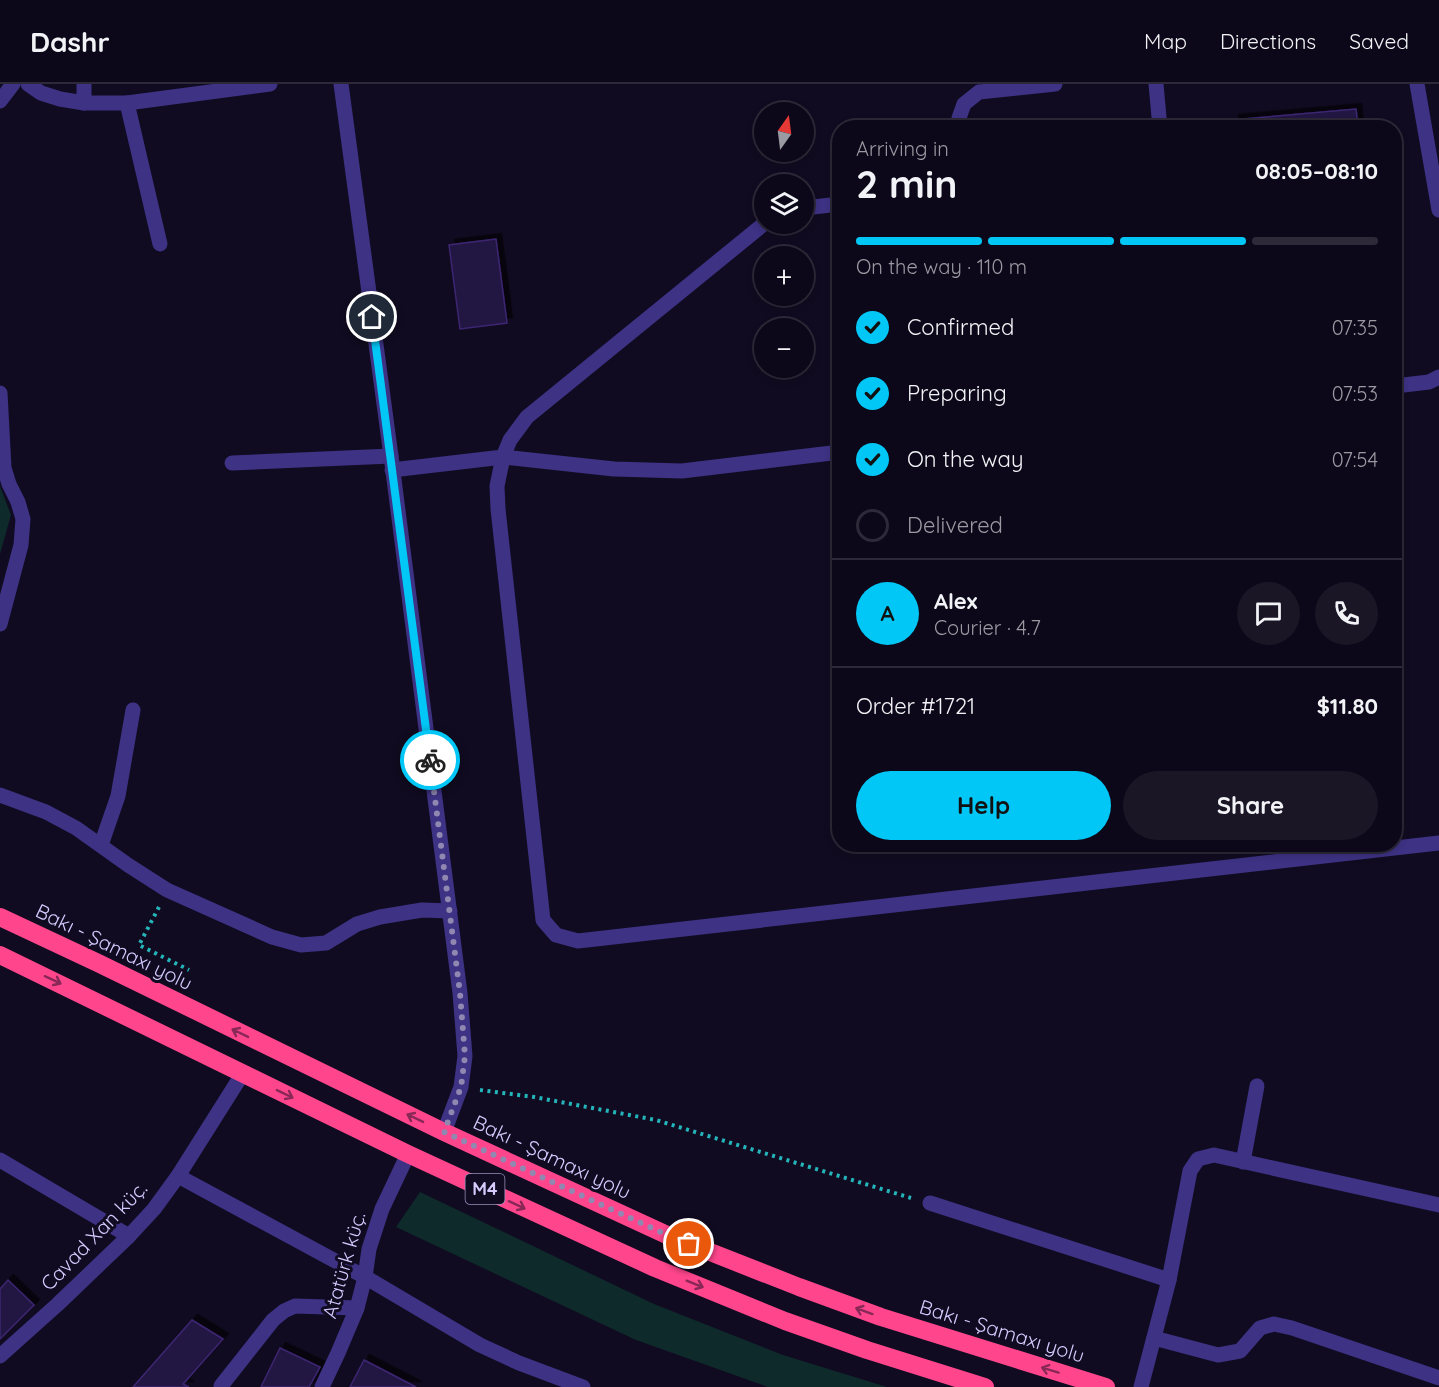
<!DOCTYPE html>
<meta charset="utf-8">
<style>
:root{--surface:#0d0819;--page:#1b1626;--text:#f1f3f6;--muted:#9a9aa2;--line:#2d2938;--accent:#00c7f6}
body{margin:0;font-family:Quicksand,sans-serif;background:var(--page);color:var(--text);height:100vh;display:flex;flex-direction:column;font-size:22px;white-space:nowrap}
*{box-sizing:border-box;margin:0}
p{font-size:20px;color:var(--muted)}
.icon{flex:none;width:33px;height:33px;fill:none;stroke:currentColor;stroke-width:2;stroke-linecap:round;stroke-linejoin:round}
.map{position:relative;flex:1;overflow:hidden}
.drawer{position:absolute;left:832px;top:36px;width:570px;height:732px;display:flex;flex-direction:column;background:var(--surface);border-radius:24px;box-shadow:0 3px 9px #0003,0 0 0 2px var(--line)}
.drawer>*{flex:none}
.needle{width:39px;rotate:14deg}
.tools{position:absolute;left:754px;top:18px;display:grid;gap:12px}
.tools a{display:grid;place-items:center;width:60px;height:60px;border-radius:50%;background:var(--surface);box-shadow:0 3px 9px #0003,0 0 0 2px var(--line);font-size:30px}
.pin{position:absolute;display:grid;place-items:center;width:51px;height:51px;color:#fff;margin:-26px;border:3px solid #fff;border-radius:50%;box-shadow:0 2px 6px #0007}
.courier{position:absolute;display:grid;place-items:center;width:60px;height:60px;margin:-30px;border:4px solid #00c7f6;border-radius:50%;background:#fff;color:#222;box-shadow:0 2px 8px #0007}
.summary em{font-style:normal;font-weight:700}
.summary div{display:flex;flex-direction:column-reverse}
.summary{display:flex;align-items:center;justify-content:space-between;height:102px;padding:0 24px}
h1{font-size:39px;font-weight:700;line-height:45px}
.bar{display:grid;grid-template-columns:repeat(4,1fr);gap:9px 6px;align-content:center;height:72px;padding:0 24px}
.bar i{height:8px;border-radius:4px;background:var(--line)}
.bar .selected{background:var(--accent)}
.bar p{grid-column:span 4}
.line{display:flex;align-items:center;gap:15px;padding:0 24px;border-top:2px solid var(--line)}
.line div{flex:1}
.round{display:grid;place-items:center;flex:none;width:63px;height:63px;border-radius:32px;background:var(--page)}
ol{padding:0 24px;list-style:none}
li{display:flex;align-items:center;gap:18px;height:66px}
li p{margin-inline-start:auto}
li .icon{padding:6px;border-radius:50%;background:var(--accent);color:#111;stroke-width:4}
li:last-child{color:var(--muted)}
li i{width:33px;height:33px;border:3px solid var(--line);border-radius:50%}
.cta{display:flex;gap:12px;margin-top:auto;padding:12px 24px}
.cta a{flex:1;height:69px;border-radius:36px;background:var(--accent);color:#111;font-size:24px;font-weight:700;line-height:69px;text-align:center}
.cta a+a{background:var(--page);color:var(--text)}
header{display:flex;align-items:center;gap:36px;box-sizing:border-box;height:84px;padding:0 30px;background:var(--surface);border-bottom:2px solid var(--line)}
header strong{font-size:28px}
nav{display:flex;gap:33px;margin-inline-start:auto;font-size:21px}
.map>svg:first-child{display:block}
.green{fill:#0e2a2b}
.building{fill:#231643;stroke:#3c2671;stroke-width:1.5;filter:url(#shadow)}
.lines{fill:none;stroke-linecap:round;stroke-linejoin:round}
.path{stroke:#24b5ba;stroke-width:4;stroke-dasharray:3 4.5;stroke-linecap:butt}
.lane{stroke:#3d3284;stroke-width:15}
.street{stroke:#3d3284;stroke-width:15}
.highway{stroke:#ff468d;stroke-width:18}
.oneway{stroke:#882857}
.done{stroke:#9188b1;stroke-width:6;stroke-dasharray:0 10.8}
.route{stroke:#00c7f6;stroke-width:8}
.labels{text-anchor:middle;stroke-width:6;stroke-linejoin:round;paint-order:stroke}
.shield{fill:#110b21;stroke:#9b91bc;stroke-width:1.5}
.shield-label{font-size:18px;font-weight:bold;fill:#d6cbff}
.street-label{font-size:20px;fill:#d6cbff;stroke:#110b21}
</style>
<header>
<strong>Dashr</strong>
<nav><a>Map</a><a>Directions</a><a>Saved</a></nav>
</header>
<div class="map">
<svg width="1439" height="1303" viewBox="0 0 1439 1303">
<defs>
<filter id="shadow"><feDropShadow dx="5.5" dy="-5.5" stdDeviation="0" flood-color="#0009"/></filter>
</defs>
<rect width="100%" height="100%" fill="#110b21"/>
<g class="green">
<polygon points="0,402 11,431 0,470"/>
<polygon points="420,1108 654,1220 783,1271 887,1303 768,1303 636,1256 396,1143"/>
</g>
<g class="building">
<polygon points="1356,25 1358,44 1234,44 1233,36"/>
<polygon points="496,155 507,239 460,245 449,161"/>
<polygon points="8,1196 34,1221 0,1255 0,1205"/>
<polygon points="192,1236 223,1255 183,1300 189,1303 133,1303"/>
<polygon points="280,1264 320,1283 309,1303 261,1303"/>
<polygon points="364,1276 416,1303 350,1303"/>
</g>
<g class="lines">
<g class="path">
<polyline points="159,823 139,861 189,886"/>
<polyline points="480,1006 534,1013 656,1036 911,1114"/>
</g>
<g class="lane">
<polyline points="1156,0 1160,44"/>
<polyline points="1417,0 1439,126"/>
<polyline points="960,44 959,34 964,20 979,8 1055,0"/>
<polyline points="804,124 840,120"/>
<polyline points="1395,302 1429,298 1439,293"/>
<polyline points="840,368 682,387 614,385 503,373 497,402 498,425 543,836 556,851 578,857 1439,759"/>
<polyline points="392,386 503,373 510,356 527,333 765,139"/>
<polyline points="0,1076 129,1152"/>
<polyline points="178,1092 365,1193 480,1261 519,1279 583,1303"/>
<polyline points="221,1302 273,1236 284,1227 295,1222 357,1224"/>
</g>
<g class="street">
<polyline points="28,0 41,9 60,15 84,19 127,19 270,0"/>
<polyline points="84,0 84,19"/>
<polyline points="341,0 391,372 460,909 465,972 461,1003 444,1048"/>
<polyline points="0,17 13,0"/>
<polyline points="127,19 160,160"/>
<polyline points="0,309 4,384 9,400 18,418 23,435 21,461 0,540"/>
<polyline points="232,379 391,372"/>
<polyline points="0,711 46,728 76,744 128,781 167,806 272,853 301,861 326,859 357,840 380,833 422,826 450,827"/>
<polyline points="101,761 118,712 133,626"/>
<polyline points="1243,1078 1257,1002"/>
<polyline points="930,1119 1169,1196"/>
<polyline points="1154,1254 1218,1271 1240,1267 1260,1244 1274,1240 1292,1244 1439,1294"/>
<polyline points="0,1272 58,1220 129,1152 154,1125 178,1092 243,989"/>
<polyline points="322,1303 338,1269 357,1224 365,1193 369,1165 382,1125 408,1070"/>
<polyline points="1141,1303 1169,1196 1190,1087 1198,1075 1214,1071 1439,1121"/>
</g>
<g class="highway">
<polyline points="0,833 98,879 444,1048 667,1151 799,1203 881,1233 1106,1303"/>
<polyline points="0,871 408,1070 655,1184 785,1237 867,1266 985,1303"/>
</g>
</g>
<defs><path id="oneway-shaft" d="M-6 0H5M1.5-3L5.5 0L1.5 3" fill="none" stroke-width="1.6" stroke-linecap="round" stroke-linejoin="round" transform="scale(1.5)"/></defs>
<g class="oneway">
<use href="#oneway-shaft" transform="translate(53 896) rotate(25)"/>
<use href="#oneway-shaft" transform="translate(240 949) rotate(-154)"/>
<use href="#oneway-shaft" transform="translate(285 1010) rotate(26)"/>
<use href="#oneway-shaft" transform="translate(415 1034) rotate(-154)"/>
<use href="#oneway-shaft" transform="translate(517 1121) rotate(25)"/>
<use href="#oneway-shaft" transform="translate(695 1200) rotate(22)"/>
<use href="#oneway-shaft" transform="translate(864 1227) rotate(-160)"/>
<use href="#oneway-shaft" transform="translate(1050 1286) rotate(-163)"/>
</g>
<g class="lines">
<polyline class="done" points="430,676 460,909 465,972 461,1003 444,1048 667,1151 689,1160"/>
<polyline class="route" points="372,233 430,676"/>
</g>
<g class="labels">
<rect class="shield" x="465.5" y="1090" width="39" height="30" rx="4.5"/>
<g class="shield-label">
<text x="485" y="1111">M4</text>
</g>
<g class="street-label">
<text transform="translate(114 863) rotate(26)" y="7">Bakı - Şamaxı yolu</text>
<text transform="translate(552 1073) rotate(25)" y="7">Bakı - Şamaxı yolu</text>
<text transform="translate(94 1152) rotate(-46)" y="7">Cavad Xan küç.</text>
<text transform="translate(344 1181) rotate(-74)" y="7">Atatürk küç.</text>
<text transform="translate(1002 1247) rotate(17)" y="7">Bakı - Şamaxı yolu</text>
</g>
</g>
</svg>
<div class="tools">
<a><svg class="needle" viewBox="-14 -14 28 28"><path d="M0-13l5 13h-10z" fill="#e53935"/><path d="M0 13l5-13h-10z" fill="#9a9aa2"/></svg></a>
<a><svg class="icon" aria-label="layers" viewBox="0 0 24 24"><path d="M12 4l9 5-9 5-9-5zM3 14l9 5 9-5"/></svg></a>
<a>+</a>
<a>−</a>
</div>
<div class="pin" style="left:689px;top:1160px;background:#ea580c"><svg class="icon" aria-label="bag" viewBox="0 0 24 24"><path d="M5 8h14l-1 12H6zM9 8a3 3 0 0 1 6 0"/></svg></div>
<div class="pin" style="left:372px;top:233px;background:#1f2937"><svg class="icon" aria-label="home" viewBox="0 0 24 24"><path d="M3 11l9-7 9 7M6 9v11h12V9"/></svg></div>
<div class="courier" style="left:430px;top:676px"><svg class="icon" aria-label="bike" viewBox="0 0 24 24"><circle cx="6" cy="16" r="4"/><circle cx="18" cy="16" r="4"/><path d="M6 16l4-8h5l3 8M10 8l3 8H6M13 5h3"/></svg></div>
<section class="drawer">
<div class="summary"><div><h1>2 min</h1><p>Arriving in</p></div><em>08:05–08:10</em></div>
<div class="bar"><i class="selected"></i><i class="selected"></i><i class="selected"></i><i></i><p>On the way · 110 m</p></div>
<ol>
<li><svg class="icon" aria-label="check" viewBox="0 0 24 24"><path d="M5 12l5 5 9-10"/></svg>Confirmed<p>07:35</p></li>
<li><svg class="icon" aria-label="check" viewBox="0 0 24 24"><path d="M5 12l5 5 9-10"/></svg>Preparing<p>07:53</p></li>
<li><svg class="icon" aria-label="check" viewBox="0 0 24 24"><path d="M5 12l5 5 9-10"/></svg>On the way<p>07:54</p></li>
<li><i></i>Delivered</li>
</ol>
<div class="line" style="height:108px"><b class="round" style="background:var(--accent);color:#111">A</b><div><b>Alex</b><p>Courier · 4.7</p></div><a class="round"><svg class="icon" aria-label="chat" viewBox="0 0 24 24"><path d="M4 5h16v11H9l-5 4z"/></svg></a><a class="round"><svg class="icon" aria-label="phone" viewBox="0 0 24 24"><path d="M5 4h4l2 5-3 2q2 4 5 5l2-3 5 2v4C11 20 4 13 5 4z"/></svg></a></div>
<div class="line" style="height:78px"><div>Order #1721</div><b>$11.80</b></div>
<div class="cta"><a>Help</a><a>Share</a></div>
</section>
</div>
